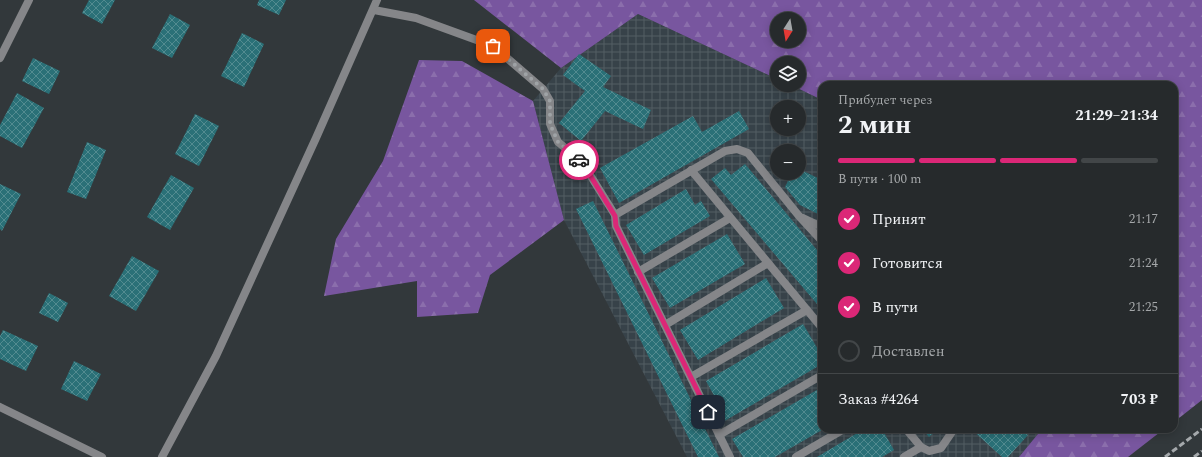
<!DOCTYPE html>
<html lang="ru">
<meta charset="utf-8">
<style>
:root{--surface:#262a2c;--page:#2e3234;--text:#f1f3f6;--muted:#a4a7a9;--line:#424648;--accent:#db2777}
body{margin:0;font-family:Spectral,serif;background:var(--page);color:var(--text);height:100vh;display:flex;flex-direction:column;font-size:15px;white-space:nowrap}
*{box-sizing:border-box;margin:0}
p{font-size:13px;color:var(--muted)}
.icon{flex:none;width:22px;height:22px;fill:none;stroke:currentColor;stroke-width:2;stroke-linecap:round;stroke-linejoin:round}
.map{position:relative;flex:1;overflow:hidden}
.side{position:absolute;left:818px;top:81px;width:360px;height:352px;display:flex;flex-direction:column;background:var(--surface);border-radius:12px;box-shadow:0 2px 10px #0003,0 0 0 1px var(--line)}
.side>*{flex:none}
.needle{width:26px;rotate:191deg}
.fabs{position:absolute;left:770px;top:12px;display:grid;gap:8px}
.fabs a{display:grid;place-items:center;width:36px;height:36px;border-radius:50%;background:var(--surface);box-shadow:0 2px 10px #0003,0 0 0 1px var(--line);font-size:20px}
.pin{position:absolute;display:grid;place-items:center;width:34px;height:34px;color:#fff;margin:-17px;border-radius:8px;box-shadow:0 2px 6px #0006}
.courier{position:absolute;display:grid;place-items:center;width:40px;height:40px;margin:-20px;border:3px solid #db2777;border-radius:50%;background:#fff;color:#222;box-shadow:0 1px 5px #0007}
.summary em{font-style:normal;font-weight:700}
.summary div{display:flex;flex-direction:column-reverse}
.summary{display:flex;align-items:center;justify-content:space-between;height:68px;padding:0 20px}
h1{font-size:26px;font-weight:700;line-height:30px}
.bar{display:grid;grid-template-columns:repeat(4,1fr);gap:6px 4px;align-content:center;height:48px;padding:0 20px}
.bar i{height:5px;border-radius:3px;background:var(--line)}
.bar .active{background:var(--accent)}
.bar p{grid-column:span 4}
.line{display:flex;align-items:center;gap:10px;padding:0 20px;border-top:1px solid var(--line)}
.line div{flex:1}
ol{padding:0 20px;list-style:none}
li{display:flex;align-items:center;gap:12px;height:44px}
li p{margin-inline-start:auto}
li .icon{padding:4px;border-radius:50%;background:var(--accent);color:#fff;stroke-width:4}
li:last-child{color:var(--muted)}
li i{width:22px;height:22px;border:2px solid var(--line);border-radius:50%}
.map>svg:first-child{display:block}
.industrial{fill:url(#industrial-grid);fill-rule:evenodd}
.forest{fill:url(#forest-firs);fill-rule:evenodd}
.building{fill:url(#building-cross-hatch)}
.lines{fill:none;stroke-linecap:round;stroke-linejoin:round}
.lane{stroke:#858689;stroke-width:8}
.street{stroke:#858689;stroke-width:8}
.rail{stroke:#a5a9ac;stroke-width:3;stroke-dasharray:6 3;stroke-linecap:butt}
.done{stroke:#9fa3a6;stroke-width:4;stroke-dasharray:0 7.2}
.route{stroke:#db2777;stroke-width:5}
</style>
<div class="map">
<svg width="1202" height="457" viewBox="0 0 1202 457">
<defs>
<pattern id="industrial-grid" width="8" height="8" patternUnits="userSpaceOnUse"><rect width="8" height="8" fill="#374249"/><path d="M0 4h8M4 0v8" fill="none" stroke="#535d63"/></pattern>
<pattern id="forest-firs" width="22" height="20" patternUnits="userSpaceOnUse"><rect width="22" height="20" fill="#78569f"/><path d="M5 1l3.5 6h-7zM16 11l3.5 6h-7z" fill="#8b6eac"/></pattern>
<pattern id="building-cross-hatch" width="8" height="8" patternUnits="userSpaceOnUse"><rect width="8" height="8" fill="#2a7077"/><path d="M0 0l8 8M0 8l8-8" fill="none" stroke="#528b90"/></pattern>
</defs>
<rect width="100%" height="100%" fill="#32383b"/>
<path class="industrial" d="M638 14 777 79V85H791L822 100V429H1042L1019 457H687L564 220 533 101 561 68ZM777 107H799V129H777ZM777 151H799V173H777Z"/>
<g class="forest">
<path d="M474 0H1202V400L1174 422V85H822V100L791 85H799V63H777V79L638 14 561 68ZM777 19H799V41H777Z"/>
<polygon points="419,60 462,61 533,101 564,220 490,275 478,313 417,317 417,281 324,296 336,239 383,161"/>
<polygon points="1042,429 1164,429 1128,457 1019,457"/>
</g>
<g class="building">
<polygon points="89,0 115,0 102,24 82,13"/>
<polygon points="259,0 286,0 279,15 257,5"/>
<polygon points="170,14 190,25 172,58 152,48"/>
<polygon points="242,33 264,44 244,87 221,76"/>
<polygon points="579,54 611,76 603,87 651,110 643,129 605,111 581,141 559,123 585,91 563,75"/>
<polygon points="33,58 60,71 49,94 22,81"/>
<polygon points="17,93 44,108 22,148 0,136 0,125"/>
<polygon points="739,111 749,129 619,203 600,168 693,116 702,132"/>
<polygon points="195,114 219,126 199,166 175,154"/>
<polygon points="87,142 106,150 86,199 67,192"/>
<polygon points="745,164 822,256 822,310 711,179 725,168 731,175"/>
<polygon points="799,169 822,180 822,216 800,205 785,187 792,173 799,173"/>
<polygon points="171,175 194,188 170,230 147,217"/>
<polygon points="0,184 21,194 2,231 0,229"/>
<polygon points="686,189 695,205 701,201 710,216 644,255 626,225"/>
<polygon points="593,201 719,457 698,457 576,209"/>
<polygon points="727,234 745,264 670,308 652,278"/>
<polygon points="132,256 159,271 136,311 109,296"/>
<polygon points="766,278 784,308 698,360 680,330"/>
<polygon points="49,293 68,303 58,322 39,313"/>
<polygon points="803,324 822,356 822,364 721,423 710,405 717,401 706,381"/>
<polygon points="3,330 38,346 26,371 0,359 0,336"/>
<polygon points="74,361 101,374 87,401 61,389"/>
<polygon points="822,387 822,430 775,457 743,457 732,439"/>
<polygon points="864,429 882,429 894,450 882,457 817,457"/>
<polygon points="922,429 938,429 929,437"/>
<polygon points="971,429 1021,429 1028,435 1008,457 1002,457"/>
</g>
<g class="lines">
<g class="lane">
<polyline points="374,10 416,18 493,46 543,89 550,101 550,124 558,142 582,162 615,215 616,226 730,457"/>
<polyline points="691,170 822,328"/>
<polyline points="615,215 725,151 737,149 748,153 799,216 822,241"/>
<polyline points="803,218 822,227"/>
<polyline points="638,272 730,218"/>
<polyline points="665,325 768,263"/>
<polyline points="691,377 807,310"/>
<polyline points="906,429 921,447 929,451 941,448 954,429"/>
<polyline points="719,435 822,375"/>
<polyline points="796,457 844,429"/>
<polyline points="904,457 921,447"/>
</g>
<g class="street">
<polyline points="0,58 29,0"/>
<polyline points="0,407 102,457"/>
<polyline points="162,457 216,356 316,138 377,0"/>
</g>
<g class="rail">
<polyline points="1165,457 1202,429"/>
<polyline points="1194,457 1202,451"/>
</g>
</g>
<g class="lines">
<polyline class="done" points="493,46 543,89 550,101 550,124 558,142 579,160"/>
<polyline class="route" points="579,160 582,162 615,216 616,226 708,412"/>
</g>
</svg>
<div class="fabs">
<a><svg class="needle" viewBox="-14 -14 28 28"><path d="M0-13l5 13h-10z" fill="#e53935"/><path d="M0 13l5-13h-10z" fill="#a4a7a9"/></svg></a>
<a><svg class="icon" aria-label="layers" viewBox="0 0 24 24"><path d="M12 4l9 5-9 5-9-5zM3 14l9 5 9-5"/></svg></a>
<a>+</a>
<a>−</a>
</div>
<div class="pin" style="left:493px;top:46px;background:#ea580c"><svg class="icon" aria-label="bag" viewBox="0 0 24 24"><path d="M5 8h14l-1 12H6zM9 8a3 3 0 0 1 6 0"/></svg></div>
<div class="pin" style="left:708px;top:412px;background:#1f2937"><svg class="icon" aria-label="home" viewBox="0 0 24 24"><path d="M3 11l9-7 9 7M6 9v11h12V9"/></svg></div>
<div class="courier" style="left:579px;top:160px"><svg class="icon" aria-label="car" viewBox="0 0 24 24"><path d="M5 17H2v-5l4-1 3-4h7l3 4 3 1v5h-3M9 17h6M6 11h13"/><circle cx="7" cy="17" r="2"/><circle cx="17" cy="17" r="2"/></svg></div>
<section class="side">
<div class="summary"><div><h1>2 мин</h1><p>Прибудет через</p></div><em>21:29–21:34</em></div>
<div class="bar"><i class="active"></i><i class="active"></i><i class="active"></i><i></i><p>В пути · 100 m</p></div>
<ol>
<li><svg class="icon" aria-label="check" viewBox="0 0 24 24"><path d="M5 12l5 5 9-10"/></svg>Принят<p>21:17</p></li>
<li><svg class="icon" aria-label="check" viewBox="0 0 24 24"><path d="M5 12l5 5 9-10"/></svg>Готовится<p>21:24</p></li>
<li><svg class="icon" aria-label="check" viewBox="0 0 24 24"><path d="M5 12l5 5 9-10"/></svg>В пути<p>21:25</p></li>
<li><i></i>Доставлен</li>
</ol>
<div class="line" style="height:52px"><div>Заказ #4264</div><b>703 ₽</b></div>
</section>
</div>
